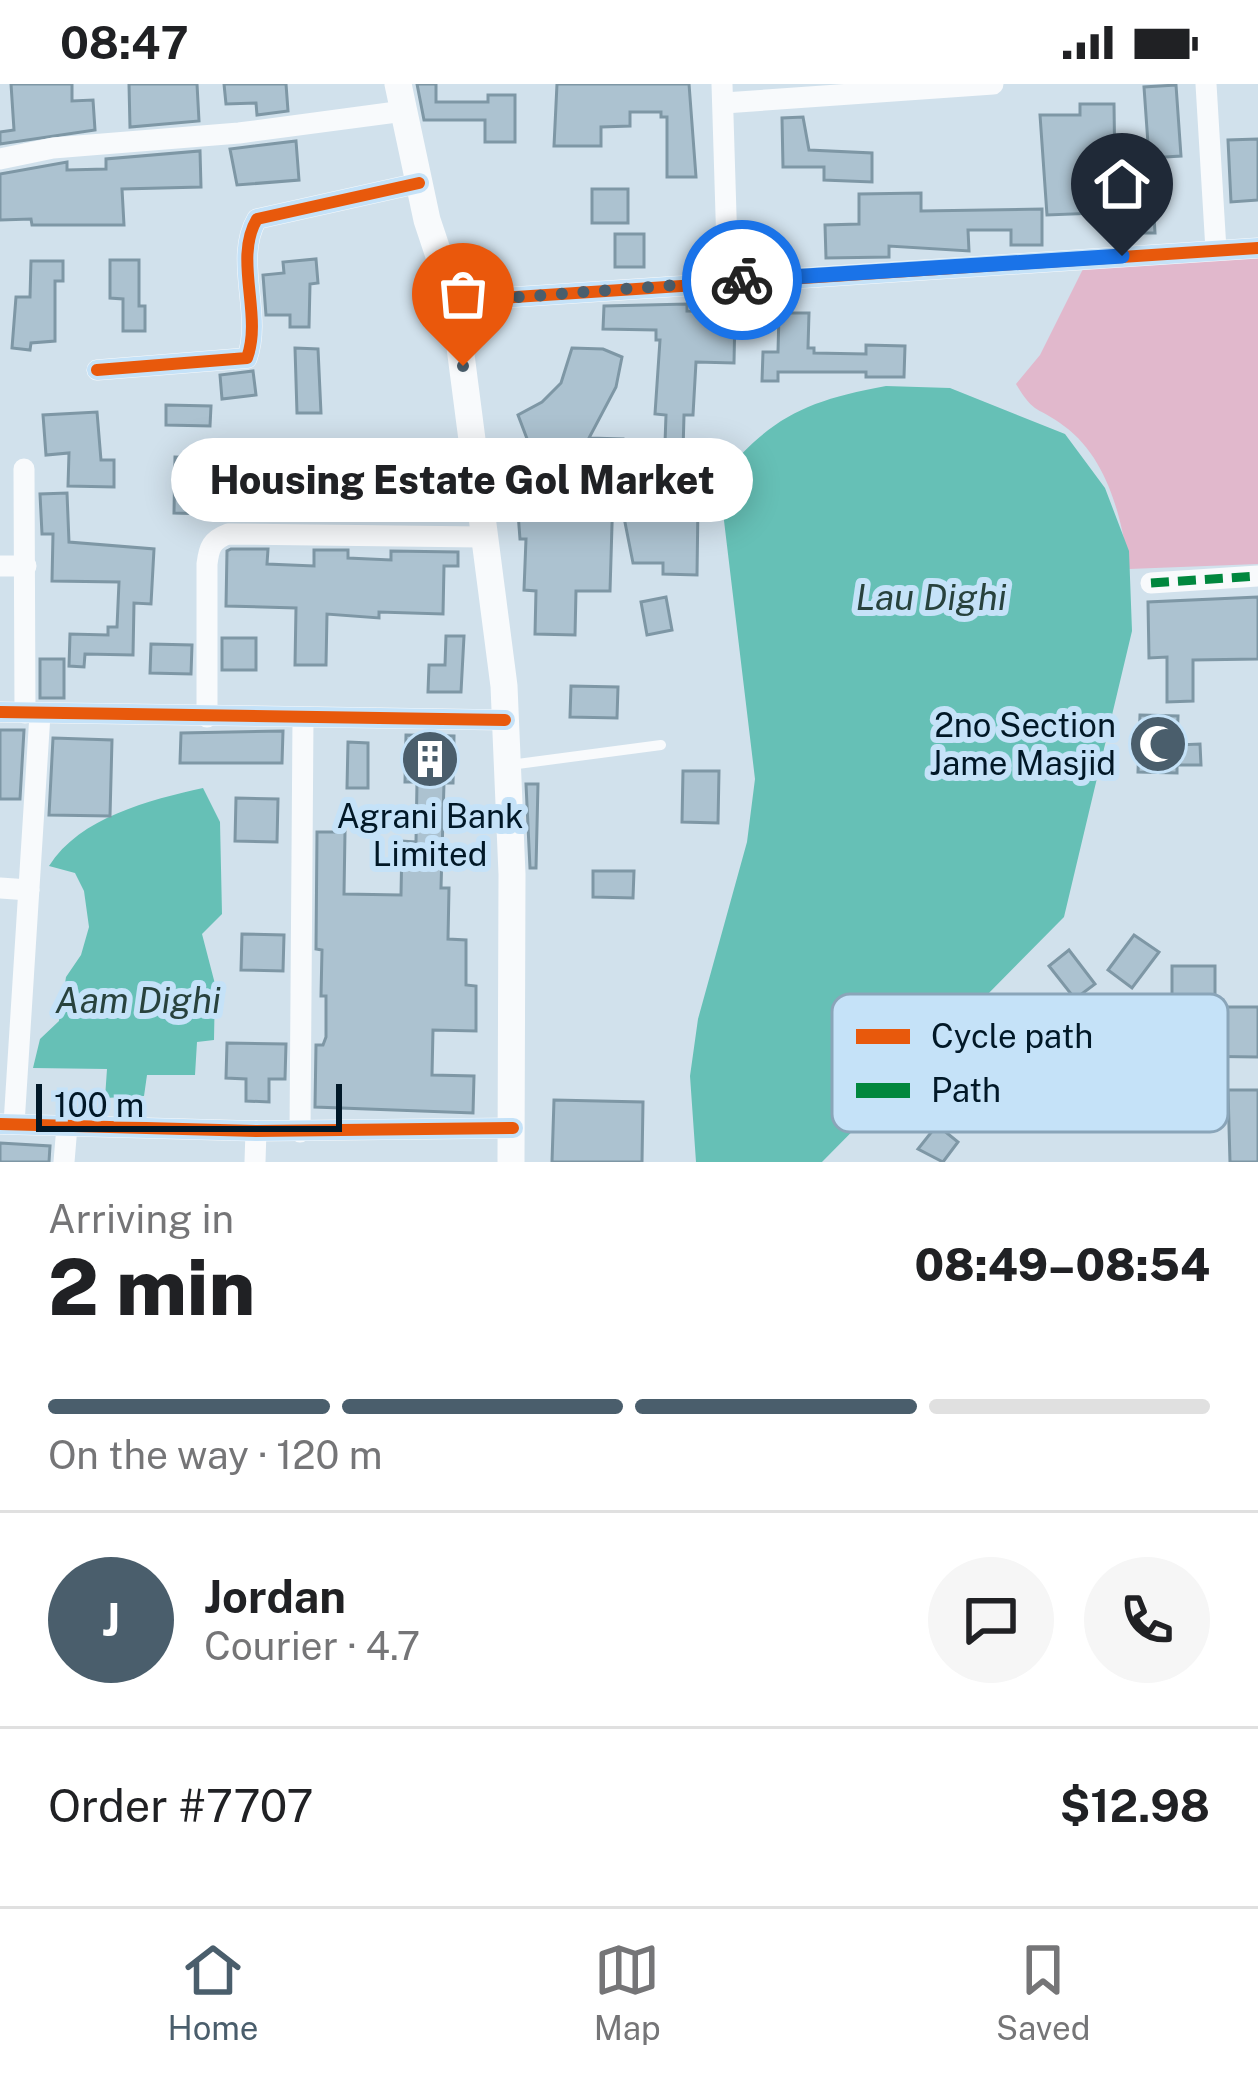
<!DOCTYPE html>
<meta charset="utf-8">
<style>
:root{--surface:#fff;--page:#f6f6f6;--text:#202124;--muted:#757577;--line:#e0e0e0;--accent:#4a5e6c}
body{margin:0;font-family:"Public Sans",sans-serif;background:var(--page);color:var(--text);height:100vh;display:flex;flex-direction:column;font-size:45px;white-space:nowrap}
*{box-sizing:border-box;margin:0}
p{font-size:39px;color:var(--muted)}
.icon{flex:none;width:66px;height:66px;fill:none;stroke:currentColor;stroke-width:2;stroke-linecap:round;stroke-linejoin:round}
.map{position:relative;height:1078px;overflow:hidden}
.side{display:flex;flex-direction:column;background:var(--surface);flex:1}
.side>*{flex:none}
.scale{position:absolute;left:36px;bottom:30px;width:306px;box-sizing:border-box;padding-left:12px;border:6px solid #011827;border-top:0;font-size:33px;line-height:42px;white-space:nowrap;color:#011827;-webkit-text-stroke:9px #c5e2f8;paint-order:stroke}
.pin{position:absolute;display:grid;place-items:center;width:102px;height:102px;color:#fff;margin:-123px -51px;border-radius:50% 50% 50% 0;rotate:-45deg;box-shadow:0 0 12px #0007}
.pin .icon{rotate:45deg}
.courier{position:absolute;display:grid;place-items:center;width:120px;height:120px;margin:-60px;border:9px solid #1a73e8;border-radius:50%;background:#fff;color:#222;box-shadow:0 3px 15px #0007}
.bubble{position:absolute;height:84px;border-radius:42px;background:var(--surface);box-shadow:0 6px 30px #0003;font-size:39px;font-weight:800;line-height:84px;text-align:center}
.head em{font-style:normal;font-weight:800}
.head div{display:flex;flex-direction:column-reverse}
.head{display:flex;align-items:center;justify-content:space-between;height:204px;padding:0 48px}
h1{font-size:78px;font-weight:800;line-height:90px}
.bar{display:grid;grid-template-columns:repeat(4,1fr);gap:18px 12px;align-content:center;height:144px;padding:0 48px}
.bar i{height:15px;border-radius:9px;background:var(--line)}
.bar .active{background:var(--accent)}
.bar p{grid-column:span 4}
.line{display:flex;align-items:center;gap:30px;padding:0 48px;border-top:3px solid var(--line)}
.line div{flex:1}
.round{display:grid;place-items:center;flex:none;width:126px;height:126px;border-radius:63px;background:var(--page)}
.status{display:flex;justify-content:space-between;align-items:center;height:84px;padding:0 60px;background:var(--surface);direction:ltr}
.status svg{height:33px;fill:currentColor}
.dock{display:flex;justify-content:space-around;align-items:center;height:168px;border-top:3px solid var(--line);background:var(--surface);font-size:33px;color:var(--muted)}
.dock a{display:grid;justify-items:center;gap:6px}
.dock .active{color:var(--accent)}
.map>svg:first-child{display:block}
.green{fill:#e1b8cc}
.water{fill:#66c0b6}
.building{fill:#acc2d0;stroke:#7e97a5;stroke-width:3}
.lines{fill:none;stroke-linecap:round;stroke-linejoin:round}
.service{stroke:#f8fafc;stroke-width:10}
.minor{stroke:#f8fafc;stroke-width:21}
.secondary{stroke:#f8fafc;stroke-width:27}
.quiet{stroke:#00873e;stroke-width:9;stroke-dasharray:18 9;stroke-linecap:butt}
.cycleway-casing{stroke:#c5e2f8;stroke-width:20}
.cycleway{stroke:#e8590c;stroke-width:12}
.done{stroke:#4a5e6c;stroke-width:12;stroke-dasharray:0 21.6}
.route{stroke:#1a73e8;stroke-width:15}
.labels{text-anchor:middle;stroke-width:12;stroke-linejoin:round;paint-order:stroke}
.poi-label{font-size:33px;fill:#011827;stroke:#c5e2f8;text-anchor:end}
.water-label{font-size:36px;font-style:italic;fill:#28423d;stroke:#c5e2f8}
.key{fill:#c5e2f8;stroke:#8aa5b9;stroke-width:3}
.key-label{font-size:33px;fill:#011827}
</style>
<div class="status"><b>08:47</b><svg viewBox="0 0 49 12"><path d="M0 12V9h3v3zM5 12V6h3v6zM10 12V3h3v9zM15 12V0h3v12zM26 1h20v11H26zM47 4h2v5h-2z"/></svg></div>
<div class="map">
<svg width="1258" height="1078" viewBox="0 0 1258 1078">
<rect width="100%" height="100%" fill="#d1e1ec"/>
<path class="green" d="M1258 167V480L1129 485C1122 435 1108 374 1064 342 1038 322 1035 332 1016 300L1040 271 1084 183Z"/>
<g class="water">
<path d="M886 302 950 304 1065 350 1105 404 1129 467 1132 547 1064 833 822 1078H696L690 992 698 935 747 758 755 695 719 395C772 332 806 317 886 302Z"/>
<path d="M203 704 220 738 222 830 202 850 215 900 214 956 197 958 195 991H147L144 1012 105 1014 107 985 33 984 40 955 59 937 66 893 81 871 89 843 84 807 75 789 49 782C80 733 150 716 203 704Z"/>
</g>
<g class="building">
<polygon points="11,0 72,0 72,17 93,16 95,46 0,60 0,48 14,46"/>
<polygon points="129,0 197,0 199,37 130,43"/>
<polygon points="224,0 286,0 288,27 257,31 256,19 226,20"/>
<polygon points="417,0 436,0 436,18 488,18 488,11 515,11 515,58 485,58 485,36 424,36"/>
<polygon points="557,0 689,0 696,93 667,93 667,33 661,33 661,28 630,28 630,42 601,43 601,62 554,62"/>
<polygon points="1176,1 1181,72 1149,74 1144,3"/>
<polygon points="1080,20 1114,20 1115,94 1146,93 1148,133 1154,132 1155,149 1123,149 1122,128 1047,131 1040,31 1080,31"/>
<polygon points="803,33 809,66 872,69 872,98 824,96 824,83 783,83 782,34"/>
<polygon points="1258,55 1258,116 1231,118 1228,56"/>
<polygon points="296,57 299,96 237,101 230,65"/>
<polygon points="200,67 201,103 122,105 124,141 32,141 31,135 0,136 0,90 67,78 67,86 106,85 106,75"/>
<rect x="592" y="105" width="36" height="34"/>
<polygon points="921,109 921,127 1042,125 1042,161 1011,161 1011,146 968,146 969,167 889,162 889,173 826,174 825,141 859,140 859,110"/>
<rect x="615" y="150" width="29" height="33"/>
<polygon points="316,175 318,199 310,200 309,243 290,243 290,231 266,231 263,191 284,189 283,178"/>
<polygon points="110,176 139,176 139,222 145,222 145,247 123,247 123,215 110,214"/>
<polygon points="31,177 63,177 63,197 55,197 55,257 31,259 30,266 12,264 16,213 30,213"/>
<polygon points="687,220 687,227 735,228 734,279 696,278 693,331 684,331 683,367 699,367 698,387 664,387 666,331 655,330 660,256 656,256 656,246 603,245 604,222"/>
<polygon points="779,229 809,229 808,264 814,264 814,269 866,270 866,261 905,262 904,293 866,293 866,288 778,288 778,297 762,297 763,268 778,268"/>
<polygon points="295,264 318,265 321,329 297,329"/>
<polygon points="572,264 603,265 622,273 616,303 589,354 623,355 623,378 643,378 643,418 698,419 697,491 663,490 663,479 633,479 619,408 613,408 610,507 576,507 575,551 535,550 536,507 524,506 526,455 520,455 515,389 540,389 518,331 542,318 561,299"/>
<polygon points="253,287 256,311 222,315 220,291"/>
<polygon points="166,321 211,322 210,342 166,341"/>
<polygon points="97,328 101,376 114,376 114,403 68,402 69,369 46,371 43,331"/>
<polygon points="212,369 249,369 249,409 209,409 209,430 174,429 175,373 212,374"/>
<polygon points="285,371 319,371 319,385 386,385 386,428 318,428 318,434 256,435 257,401 284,402"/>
<polygon points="67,409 69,458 154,465 151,520 134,519 133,571 85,570 84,583 69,582 70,550 108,551 108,543 117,543 119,498 52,497 53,450 42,450 40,410"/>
<polygon points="231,465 268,465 267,480 314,482 314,466 348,466 348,474 391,476 391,467 458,468 458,482 444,482 443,530 379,528 379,534 327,530 326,581 295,581 296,524 226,522 227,467"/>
<polygon points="666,513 672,546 647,551 641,518"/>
<polygon points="1258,513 1258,575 1193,576 1193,617 1167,618 1167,573 1149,574 1148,518"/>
<polygon points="446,552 464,552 461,608 428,608 429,581 445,581"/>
<rect x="222" y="554" width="34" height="32"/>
<polygon points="151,560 192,561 191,590 150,589"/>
<rect x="40" y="575" width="24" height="39"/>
<polygon points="571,602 618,603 617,634 570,633"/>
<polygon points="1140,631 1178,632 1177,661 1200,660 1201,681 1177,681 1177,689 1138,688"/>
<polygon points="0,646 24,646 20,715 0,715"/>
<polygon points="283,647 282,679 180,679 181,649"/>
<polygon points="406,651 454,652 453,699 444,699 441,804 449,804 448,855 466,856 466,901 476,902 476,947 433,946 432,991 474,992 473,1029 315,1023 316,961 323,961 326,953 326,912 321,912 322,866 316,865 317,748 345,748 344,810 401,811 402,757 416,758 417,698 405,698"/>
<polygon points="53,654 112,656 110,732 49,731"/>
<polygon points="348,658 368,659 368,704 347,704"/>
<polygon points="683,687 719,687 718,739 682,738"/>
<polygon points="526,700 538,700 536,784 530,784"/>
<polygon points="236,714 278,715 277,758 235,757"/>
<polygon points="593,787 634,787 633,814 593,813"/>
<polygon points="242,850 284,851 283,887 241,886"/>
<polygon points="1134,851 1159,868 1132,904 1108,886"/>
<polygon points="1069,866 1095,900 1075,915 1049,882"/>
<polygon points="1172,882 1215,882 1215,916 1223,916 1224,923 1258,923 1258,973 1187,972 1187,981 1150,981 1149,920 1172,919"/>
<polygon points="227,959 286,960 285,995 269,995 269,1018 246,1017 246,995 226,994"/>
<polygon points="1228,1006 1258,1006 1258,1078 1230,1078"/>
<polygon points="554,1016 643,1018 642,1078 552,1078"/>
<polygon points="937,1041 958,1058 943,1078 918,1065"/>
<polygon points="0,1059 50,1062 49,1078 0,1078"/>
</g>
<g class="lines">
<polyline class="service" points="510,681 661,661"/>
<g class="minor">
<polyline points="722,0 728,196"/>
<polyline points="1206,0 1216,166"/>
<polyline points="724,19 993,0"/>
<polyline points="0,75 53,64 239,49 404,27"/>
<polyline points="454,217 1258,164"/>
<path d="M97 286 247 274C263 231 233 175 257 135L419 99"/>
<polyline points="24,385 25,629"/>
<polyline points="0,482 26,482"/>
<polyline points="1151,499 1258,492"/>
<polyline points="0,628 505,636"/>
<path d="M207 633V480C209 463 212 456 228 450L481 453"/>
<polyline points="0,804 29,806"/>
<polyline points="0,1040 256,1047 513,1044"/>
<polyline points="14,1040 40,630"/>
<polyline points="300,1048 303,634"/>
<polyline points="64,1078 67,1042"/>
<polyline points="255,1078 256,1047"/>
</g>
<polyline class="secondary" points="398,0 427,136 454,217 504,602 512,790 511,1078"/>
<polyline class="quiet" points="1151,499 1258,492"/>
<g class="cycleway-casing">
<g id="cycleway">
<polyline points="454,217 1258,164"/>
<path d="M97 286 247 274C263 231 233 175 257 135L419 99"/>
<polyline points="0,628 505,636"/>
<polyline points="0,1040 256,1047 513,1044"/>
</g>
</g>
<use href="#cycleway" class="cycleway"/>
</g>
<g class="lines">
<polyline class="done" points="463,282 454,218 742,196"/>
<polyline class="route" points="742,196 1122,172"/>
</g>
<defs>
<g id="mosque-disc" transform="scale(3)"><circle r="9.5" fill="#4a5e6c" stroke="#c5e2f8"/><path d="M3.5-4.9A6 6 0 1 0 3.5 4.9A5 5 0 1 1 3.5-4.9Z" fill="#fff"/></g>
<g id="building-disc" transform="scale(3)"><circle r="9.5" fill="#4a5e6c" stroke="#c5e2f8"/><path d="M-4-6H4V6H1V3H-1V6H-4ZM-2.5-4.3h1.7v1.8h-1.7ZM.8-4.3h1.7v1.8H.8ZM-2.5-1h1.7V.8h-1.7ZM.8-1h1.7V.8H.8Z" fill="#fff"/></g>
</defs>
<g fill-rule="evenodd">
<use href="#mosque-disc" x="1158" y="660"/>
<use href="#building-disc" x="430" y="675"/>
</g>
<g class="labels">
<g class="poi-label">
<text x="1116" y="653">2no Section<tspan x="1116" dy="38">Jame Masjid</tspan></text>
<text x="430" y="744" text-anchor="middle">Agrani Bank<tspan x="430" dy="38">Limited</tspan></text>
</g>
<g class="water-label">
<text x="931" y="526">Lau Dighi</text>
<text x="138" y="929">Aam Dighi</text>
</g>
</g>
<rect x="832" y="910" width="396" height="138" rx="18" class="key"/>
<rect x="856" y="945" width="54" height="15" fill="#e8590c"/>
<rect x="856" y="999" width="54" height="15" fill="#00873e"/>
<g class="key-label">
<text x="931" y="964">Cycle path</text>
<text x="931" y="1018">Path</text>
</g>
</svg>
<div class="scale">100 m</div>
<div class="pin" style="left:463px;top:282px;background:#ea580c"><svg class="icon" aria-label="bag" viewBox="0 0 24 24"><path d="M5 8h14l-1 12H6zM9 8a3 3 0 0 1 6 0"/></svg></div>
<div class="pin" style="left:1122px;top:172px;background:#1f2937"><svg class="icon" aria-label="home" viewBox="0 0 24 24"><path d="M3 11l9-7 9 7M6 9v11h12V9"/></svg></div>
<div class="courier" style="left:742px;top:196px"><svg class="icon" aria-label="bike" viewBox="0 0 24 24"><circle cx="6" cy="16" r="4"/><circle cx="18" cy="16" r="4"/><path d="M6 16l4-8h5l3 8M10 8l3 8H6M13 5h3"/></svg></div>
<div class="bubble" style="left:171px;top:354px;width:582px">Housing Estate Gol Market</div>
</div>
<section class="side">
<div class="head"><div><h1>2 min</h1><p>Arriving in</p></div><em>08:49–08:54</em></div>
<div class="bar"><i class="active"></i><i class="active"></i><i class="active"></i><i></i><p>On the way · 120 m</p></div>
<div class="line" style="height:216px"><b class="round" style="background:var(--accent);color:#fff">J</b><div><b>Jordan</b><p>Courier · 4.7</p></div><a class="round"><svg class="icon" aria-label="chat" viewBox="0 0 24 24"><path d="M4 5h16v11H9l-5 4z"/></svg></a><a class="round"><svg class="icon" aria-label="phone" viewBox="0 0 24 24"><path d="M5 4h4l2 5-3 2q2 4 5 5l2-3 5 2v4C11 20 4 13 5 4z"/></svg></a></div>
<div class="line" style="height:156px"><div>Order #7707</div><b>$12.98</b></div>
</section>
<nav class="dock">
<a class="active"><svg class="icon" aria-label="home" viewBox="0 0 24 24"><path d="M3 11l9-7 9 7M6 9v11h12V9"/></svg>Home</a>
<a><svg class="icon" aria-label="map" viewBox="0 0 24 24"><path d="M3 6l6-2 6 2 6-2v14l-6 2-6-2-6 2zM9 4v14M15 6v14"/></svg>Map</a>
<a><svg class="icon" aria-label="saved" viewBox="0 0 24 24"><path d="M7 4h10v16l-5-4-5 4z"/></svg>Saved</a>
</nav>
